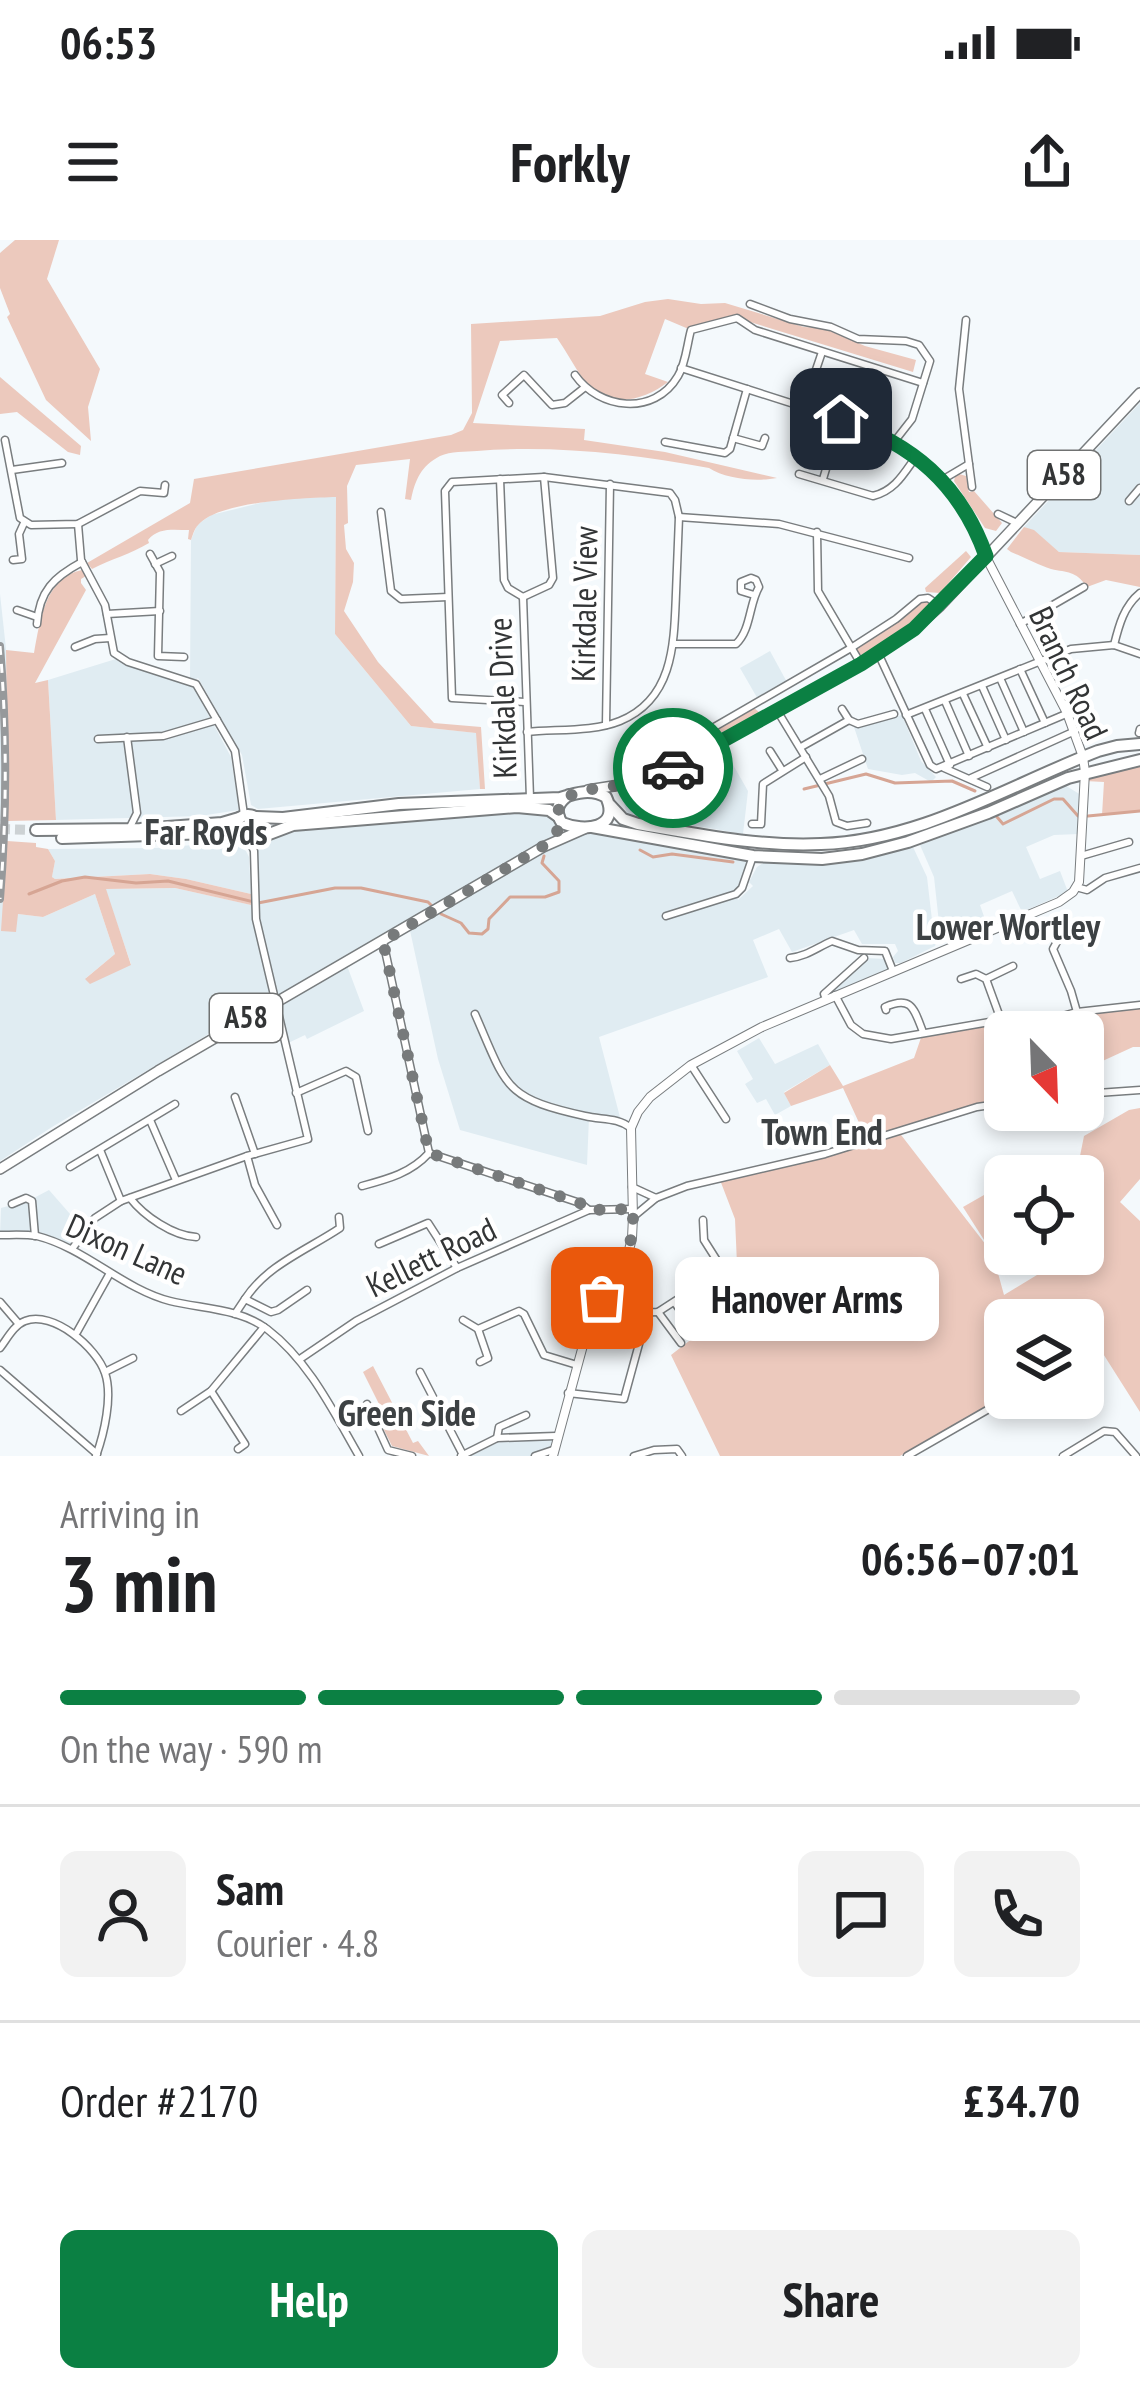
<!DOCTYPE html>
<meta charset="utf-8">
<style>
:root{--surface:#fff;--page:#f2f2f2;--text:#202124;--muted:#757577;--line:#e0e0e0;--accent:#0b8043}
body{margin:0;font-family:"PT Sans Narrow",sans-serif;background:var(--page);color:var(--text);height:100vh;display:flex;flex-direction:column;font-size:45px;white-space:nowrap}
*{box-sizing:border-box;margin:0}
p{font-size:39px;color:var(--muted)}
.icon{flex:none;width:66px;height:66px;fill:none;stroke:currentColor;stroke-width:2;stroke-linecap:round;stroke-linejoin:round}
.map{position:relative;height:1216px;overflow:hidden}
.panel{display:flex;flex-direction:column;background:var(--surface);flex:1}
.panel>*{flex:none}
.needle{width:78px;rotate:157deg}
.controls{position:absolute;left:984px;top:771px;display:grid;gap:24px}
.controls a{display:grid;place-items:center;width:120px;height:120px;border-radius:18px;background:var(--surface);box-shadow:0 6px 18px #0003;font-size:60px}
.pin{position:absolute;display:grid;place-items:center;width:102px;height:102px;color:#fff;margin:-51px;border-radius:24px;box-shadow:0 6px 18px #0006}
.courier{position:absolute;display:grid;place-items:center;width:120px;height:120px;margin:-60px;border:9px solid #0b8043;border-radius:50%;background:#fff;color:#222;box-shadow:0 3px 15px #0007}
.bubble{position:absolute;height:84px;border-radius:18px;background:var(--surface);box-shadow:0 6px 18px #0003;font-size:39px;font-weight:800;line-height:84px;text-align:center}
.summary em{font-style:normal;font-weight:800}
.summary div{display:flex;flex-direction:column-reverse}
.summary{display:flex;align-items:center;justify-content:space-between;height:204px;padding:0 60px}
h1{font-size:78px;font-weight:800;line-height:90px}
.bar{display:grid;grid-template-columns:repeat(4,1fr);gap:18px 12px;align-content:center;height:144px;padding:0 60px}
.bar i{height:15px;border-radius:9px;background:var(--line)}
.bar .on{background:var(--accent)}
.bar p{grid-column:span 4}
.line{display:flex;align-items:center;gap:30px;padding:0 60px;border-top:3px solid var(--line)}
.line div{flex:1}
.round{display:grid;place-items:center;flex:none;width:126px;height:126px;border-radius:18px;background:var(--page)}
.cta{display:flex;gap:24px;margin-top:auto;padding:24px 60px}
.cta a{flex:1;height:138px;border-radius:18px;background:var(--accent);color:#fff;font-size:48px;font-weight:800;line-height:138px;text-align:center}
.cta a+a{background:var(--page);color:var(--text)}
.status{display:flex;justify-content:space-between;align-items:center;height:84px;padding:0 60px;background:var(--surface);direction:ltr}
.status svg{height:33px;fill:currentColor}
header{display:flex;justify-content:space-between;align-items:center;height:156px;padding:0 60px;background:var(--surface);font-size:54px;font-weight:800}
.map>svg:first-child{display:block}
.built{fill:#e0ecf2}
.green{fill:#ecc9bd}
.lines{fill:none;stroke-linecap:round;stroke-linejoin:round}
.stream{stroke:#d6a594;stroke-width:3}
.highway-tunnel{stroke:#cdd2d4;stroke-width:10;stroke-dasharray:10 5;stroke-linecap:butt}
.street-casing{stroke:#797d7f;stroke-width:9}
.secondary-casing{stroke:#797d7f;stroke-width:10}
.primary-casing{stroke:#797d7f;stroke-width:12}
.highway-casing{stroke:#797d7f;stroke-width:14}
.street{stroke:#fff;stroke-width:6}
.secondary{stroke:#fff;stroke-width:8}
.primary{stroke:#fff;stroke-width:9}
.highway{stroke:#fff;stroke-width:10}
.rail-casing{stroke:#96999b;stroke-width:8}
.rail{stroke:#fff;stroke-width:3;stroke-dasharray:9;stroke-linecap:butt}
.done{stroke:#777a7b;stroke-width:12;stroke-dasharray:0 21.6}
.route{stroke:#0b8043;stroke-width:15}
.labels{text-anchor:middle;stroke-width:9;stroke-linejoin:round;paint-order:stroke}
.shield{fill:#fff;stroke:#707272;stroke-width:3}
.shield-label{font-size:30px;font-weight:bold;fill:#333536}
.street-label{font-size:33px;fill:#333536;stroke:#fff}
.neighbourhood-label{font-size:36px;font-weight:bold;fill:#3d4143;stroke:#fff}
</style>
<div class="status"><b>06:53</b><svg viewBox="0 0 49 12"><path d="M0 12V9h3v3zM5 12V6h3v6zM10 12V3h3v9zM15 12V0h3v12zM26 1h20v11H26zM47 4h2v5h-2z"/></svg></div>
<header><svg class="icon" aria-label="menu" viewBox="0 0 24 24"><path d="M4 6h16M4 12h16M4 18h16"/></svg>Forkly<svg class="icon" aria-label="share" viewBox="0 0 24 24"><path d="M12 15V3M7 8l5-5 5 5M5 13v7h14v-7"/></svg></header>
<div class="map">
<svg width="1140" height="1216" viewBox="0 0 1140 1216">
<rect width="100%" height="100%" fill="#f4f9fc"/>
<g class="built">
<polygon points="1140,163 1140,315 1059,312 1034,291 1024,287"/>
<polygon points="336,256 335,394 411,486 477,493 480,549 258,569 251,565 242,515 198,438 191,442 231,517 239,570 200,576 56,580 48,440 119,418 190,440 191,300 197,285 211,275 273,260"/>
<polygon points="0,354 6,409 9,502 8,581 0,581"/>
<polygon points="770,411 788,444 759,461 740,428"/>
<polygon points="902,475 921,521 936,537 931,542 915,533 902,535 868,529 854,487"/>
<polygon points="724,509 748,551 743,594 627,574 622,556 663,542"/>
<polygon points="1063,544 1081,555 1079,594 1054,595 1026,607 1040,639 1060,631 1068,652 1022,672 1012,651 980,665 987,685 953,699 947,698 939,683 934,637 920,605"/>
<polygon points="539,568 559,580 554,597 546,603 584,589 753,616 736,654 738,660 753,646 749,642 757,627 763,623 859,620 913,607 927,637 932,680 937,701 935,706 901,723 895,723 893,717 898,711 895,704 862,704 854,690 792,712 779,689 753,700 768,737 599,797 621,881 589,878 587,925 460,890 438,819 409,686 346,723 364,771 307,799 305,795 284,805 271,757 52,887 0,921 0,602 7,601 2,691 18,674 43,677 95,654 115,714 86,738 131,724 105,649 175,648 256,666 250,601 275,590"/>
<polygon points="229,602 246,611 249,617 251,654 186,639 150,634 55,639 52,637 55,621 48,609 157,608"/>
<polygon points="864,718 888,719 893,731 826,759 824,754"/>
<polygon points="759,798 775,824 818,804 830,825 784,852 791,866 775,875 766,859 757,863 745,844 753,839 737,811"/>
<polygon points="49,950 84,990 72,1009 35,996 0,995 1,968 30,960"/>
<polygon points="512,1200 555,1200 553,1216 470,1216 497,1203"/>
</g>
<g class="green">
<polygon points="15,0 59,0 47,39 100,129 88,167 91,201 46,160 7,77 10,74 0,48 0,13"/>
<path d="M668 59 701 64 725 63 804 87 823 88 865 106 916 120 913 132 737 78 691 90 665 79 645 134 668 142C642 162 606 170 583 139 574 126 566 111 557 98L500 101 473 183 585 189 584 200 665 212 777 238C756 242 726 239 709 228 632 214 554 205 477 211 465 212 451 211 440 216 421 226 415 240 411 260L405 259 410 219 356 225 347 246 348 283 344 285 346 309 354 323 353 342 344 371 378 422 434 483 481 487 485 549H480L476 493 411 486 335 394 336 257C305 258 222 261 200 283 195 287 193 294 191 300L188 299 189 290C174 290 158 287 148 300L149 303C131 314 111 319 92 329L87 323 190 263 194 239 451 195 463 190 472 173 471 84 600 76 645 62Z"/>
<polygon points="814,135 846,145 836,178 803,166"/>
<polygon points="0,137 81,206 80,215 68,212 17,172 0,174"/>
<polygon points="959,234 966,236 969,252 974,251 1002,283 996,291 985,288 954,241 955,237"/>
<path d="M1024 287 1034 290 1059 312 1140 315V347L1106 340 1087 347C1075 330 1068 333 1051 329 1038 325 1024 317 1011 312L1007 309Z"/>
<polygon points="966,311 971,317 940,353 926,352 925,348"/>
<path d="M82 330 86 336 81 339V343L86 350 35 443 48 440 56 580 8 581 6 410 34 413C40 381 45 337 82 330Z"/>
<polygon points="922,361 929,362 930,366 900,392 862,415 857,413 855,409"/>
<polygon points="754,468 759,472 756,477 718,494 690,515 673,521 672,515"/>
<polygon points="1140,523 1140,571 1102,575 1104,542 1085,541 1086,532"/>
<polygon points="7,601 36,603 36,607 48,609 55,621 52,637 55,639 150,634 186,639 251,654 251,665 175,648 106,649 131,725 90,744 85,739 115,714 95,654 43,677 18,674 16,692 1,691"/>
<polygon points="1140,765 1140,807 1133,807 1083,830 1083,792 1005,792 1005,862 898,891 993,1014 963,967 1005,943 1005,1009 993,1015 1004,1055 1060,1021 1061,1014 1083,1014 1083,936 1076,936 1084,896 1129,870 1140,868 1140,939 1120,962 1140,981 1140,1172 1095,1101 1083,1108 1083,1080 1005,1080 1005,1156 900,1216 720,1216 671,1115 715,1081 753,1058 737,1024 735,979 720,940 867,900 843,848 791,866 784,853 830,825 843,846 914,818 923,792 1001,780 1048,780 1077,772"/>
<polygon points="373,1126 413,1203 418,1201 429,1216 392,1206 374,1170 379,1164 363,1132"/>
</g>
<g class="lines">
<g class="stream">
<polyline points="804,549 866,534 895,543 952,541 975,551"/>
<polyline points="1088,576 1140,571"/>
<polyline points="997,577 1003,584 1054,559 1063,559 1078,576"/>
<polyline points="640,610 653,617 672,614 733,622"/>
<polyline points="29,654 62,641 85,637 136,643 168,641 258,663 335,648 361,648 428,662 431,665"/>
<polyline points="441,674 461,683 469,693 482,694 488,689 489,679 510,657 545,657 559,652 559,641 542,623 544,616"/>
</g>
<polyline class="highway-tunnel" points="0,589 36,590"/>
<g class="street-casing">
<g id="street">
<polyline points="750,64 790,79 831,87 858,99 906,101 919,105 930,121 912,179 894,202"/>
<polyline points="966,80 959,149 972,247"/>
<path d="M681 128 872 189C926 219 964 256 986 315"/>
<path d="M575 135C599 169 654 177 678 136 686 123 687 104 691 90L737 78 755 90 923 143"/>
<polyline points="509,163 502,155 524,135 552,165 565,163 584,148"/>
<polyline points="804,165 822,112"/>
<polyline points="733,198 762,206 765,198"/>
<polyline points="5,200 20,278 31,285 78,284 140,251 164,253 165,245"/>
<polyline points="665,202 725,213 730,209 747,149"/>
<polyline points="12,230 62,223"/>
<path d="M799 234 873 256C894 251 903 235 915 218"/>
<polyline points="500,239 504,340 508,348 523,357"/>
<polyline points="823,239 841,179"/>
<polyline points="942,240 969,224"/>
<polyline points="1129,261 1140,248"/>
<polyline points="381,272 391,351 401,359 448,357"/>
<polyline points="998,274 1017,283"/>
<polyline points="679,277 779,284 909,318"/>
<polyline points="78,284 81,320 105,365 114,413 128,422 196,444 235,511 244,575"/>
<polyline points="817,292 818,351 861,424"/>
<polyline points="150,314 160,332 158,416 184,417"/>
<polyline points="13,320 22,319 19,294 24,283"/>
<polyline points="155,324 172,316"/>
<polyline points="523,357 530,558"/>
<polyline points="523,357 549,345 553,338 544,237"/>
<polyline points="17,370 37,377"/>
<polyline points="107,374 160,371"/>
<path d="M37 384C39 351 54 337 82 322"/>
<polyline points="1020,384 1084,347"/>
<path d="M674 404H736C751 390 749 364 759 347L756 340 751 338 741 342V351L754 355"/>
<path d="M1114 405C1119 385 1124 366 1140 353"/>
<polyline points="75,407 95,399 110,398"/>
<polyline points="878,413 930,525 936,529 1066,474"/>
<polyline points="1020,429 1045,483"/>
<polyline points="1000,438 1024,492"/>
<polyline points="982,446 1006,500"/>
<polyline points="963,454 988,508"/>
<polyline points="945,461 969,516"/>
<path d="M525 462 452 458 445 251 452 242 544 237 670 253 675 260 679 277C678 303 677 328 676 353 674 403 674 459 620 481 593 492 556 489 527 492"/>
<polyline points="842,469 849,480"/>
<polyline points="925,469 950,525"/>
<polyline points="778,472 829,556 836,582 847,586 867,583"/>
<polyline points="906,475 1071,409 1114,405 1140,414"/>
<polyline points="606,485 610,244"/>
<polyline points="1139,493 1140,489"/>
<polyline points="127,497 137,573 130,587"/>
<polyline points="98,499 163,496 217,480"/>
<polyline points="801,507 849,480 858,484 894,474"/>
<polyline points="770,511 782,530"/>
<polyline points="652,523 851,408 896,379 920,359 928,358 940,366"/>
<polyline points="944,528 987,547"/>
<polyline points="971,538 1075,491"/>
<polyline points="820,539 862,519"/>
<polyline points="752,584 761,584 763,544 806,517"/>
<polyline points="1081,616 1129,602"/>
<polyline points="1076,647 1087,650 1105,638 1140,628"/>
<polyline points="666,676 736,654 742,648 753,616"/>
<polyline points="383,701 429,913"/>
<path d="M790 718C807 716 816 708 832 701L858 710 885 711 893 731"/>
<polyline points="961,739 976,734 986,739 1001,780"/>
<polyline points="986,739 1013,726"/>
<polyline points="835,755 851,785 863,794 891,799 1001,780 1048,780 1077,772 1140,765"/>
<polyline points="826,759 824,754 864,718"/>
<path d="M886 770 885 767C912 755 914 769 923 792"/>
<polyline points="1077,772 1071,751 1053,709 1058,700 1077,688"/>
<path d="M475 774C507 847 503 858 585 876 602 880 617 877 631 888"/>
<polyline points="691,825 726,879"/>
<polyline points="296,853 346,831 356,837 368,891"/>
<polyline points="1083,854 1140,850"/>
<polyline points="235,857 255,914"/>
<polyline points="150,880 176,940"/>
<polyline points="100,910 121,961"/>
<polyline points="429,913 580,963 589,970 633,969"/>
<polyline points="247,916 255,945 277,985"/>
<polyline points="70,927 175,864"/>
<path d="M362 946C388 939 411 933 429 913"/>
<polyline points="632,947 656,958 687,946 825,914 977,867 1005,863"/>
<path d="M130 958C144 976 173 996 196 997"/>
<polyline points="12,964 26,958 32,961 35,996"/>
<polyline points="633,977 656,958"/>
<path d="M0 995C12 995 25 994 37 996 85 1008 123 1049 170 1061 202 1069 239 1068 267 1089 309 1121 333 1171 359 1216"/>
<polyline points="379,1004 428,983 457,1028"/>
<polyline points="72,1009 95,978 121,961 247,916 308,899 256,679 254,611 250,601"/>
<polyline points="693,1050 715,1081"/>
<polyline points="602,1058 630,1073 658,1072 723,1030 704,1000 703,980"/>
<path d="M245 1059C267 1025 307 1010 340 988L339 977"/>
<polyline points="0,1062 18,1083"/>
<polyline points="675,1063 696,1092"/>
<polyline points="658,1072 681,1103"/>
<polyline points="235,1074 245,1059 271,1072 278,1070 307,1050"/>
<polyline points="463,1080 478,1089"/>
<polyline points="77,1092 110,1033"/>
<path d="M0 1108C7 1099 14 1085 25 1081 53 1070 97 1108 105 1133 113 1156 104 1194 96 1216"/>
<polyline points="1083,1113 1097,1105"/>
<polyline points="300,1119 356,1081 457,1028 589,970"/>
<polyline points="480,1122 488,1118 478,1089 519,1071 524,1074 544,1115 577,1125"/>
<polyline points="0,1130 97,1214"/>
<polyline points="105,1132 133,1118"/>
<polyline points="420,1132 463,1215"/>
<polyline points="211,1151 245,1204 238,1209"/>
<polyline points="568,1153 624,1159 642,1093"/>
<polyline points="367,1164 388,1210 412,1216"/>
<polyline points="181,1171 211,1151 264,1087"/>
<polyline points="497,1198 499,1187 526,1175"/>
<polyline points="461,1216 497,1198 556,1196"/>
<polyline points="535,1216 553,1210"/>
<polyline points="634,1216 654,1210 677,1209 682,1216"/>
<polyline points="907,1216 1008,1158"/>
<polyline points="1063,1216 1104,1191 1115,1192 1136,1216"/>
</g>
</g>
<g class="secondary-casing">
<polyline id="secondary" points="553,1216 588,1087 627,1018 632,998 633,977 631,888 638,872 650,857 691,825 762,787 1059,662 1073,652 1079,642 1085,532 1083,517 1067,473 986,317"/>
</g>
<g class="primary-casing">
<g id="primary">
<polyline points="588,550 626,544 672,529 861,424 914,389 940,366 1140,153"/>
<polyline points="0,929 158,831 543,607 584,589"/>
</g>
</g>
<g class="highway-casing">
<g id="highway">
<path d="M610 565 623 579 638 584C697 594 760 607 821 604 920 601 1007 546 1098 511L1117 506 1140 504"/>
<circle cx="248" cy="588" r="13"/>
<path d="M256 577 283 578 399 564 560 558C576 553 591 548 606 557 621 589 584 592 562 583 554 571 558 562 569 555"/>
<polyline points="592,587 753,616 822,619 862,614 908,602 988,573 1068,538 1140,520"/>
<polyline points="36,590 140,589 222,583 239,578"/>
<polyline points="62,598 209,593 239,598"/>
<polyline points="256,599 293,585 517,567 549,570 559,577"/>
</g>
</g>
<use href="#street" class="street"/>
<use href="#secondary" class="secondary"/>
<use href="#primary" class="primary"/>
<use href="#highway" class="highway"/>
<g class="rail-casing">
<path id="rail" d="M0 406C7 490 7 574 0 659"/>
</g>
<use href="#rail" class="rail"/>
</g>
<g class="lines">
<path class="done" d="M602 1058C622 1022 634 1013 633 969L589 970 580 963 429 913 383 701 542 607 558 590 559 563C577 547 603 549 625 544 642 540 658 535 673 528"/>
<path class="route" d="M673 528 861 424 914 389 986 316C960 243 912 204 841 179"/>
</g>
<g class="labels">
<g class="shield">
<rect x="1028" y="211" width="72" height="48" rx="9"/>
<rect x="210" y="754" width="72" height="48" rx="9"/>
</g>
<g class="shield-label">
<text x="1064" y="245">A58</text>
<text x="246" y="788">A58</text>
</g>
<g class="street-label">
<text transform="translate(584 364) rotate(-89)" y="12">Kirkdale View</text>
<text transform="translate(1069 433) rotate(65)" y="12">Branch Road</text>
<text transform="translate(502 458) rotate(-92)" y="12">Kirkdale Drive</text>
<text transform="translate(127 1009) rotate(24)" y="12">Dixon Lane</text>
<text transform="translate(431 1017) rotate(-26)" y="12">Kellett Road</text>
</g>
<g class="neighbourhood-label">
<text x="206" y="605">Far Royds</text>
<text x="1008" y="700">Lower Wortley</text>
<text x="822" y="905">Town End</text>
<text x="407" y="1186">Green Side</text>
</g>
</g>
</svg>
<div class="controls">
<a><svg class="needle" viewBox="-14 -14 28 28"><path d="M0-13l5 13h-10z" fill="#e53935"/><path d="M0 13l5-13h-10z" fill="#757577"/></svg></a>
<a><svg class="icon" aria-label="locate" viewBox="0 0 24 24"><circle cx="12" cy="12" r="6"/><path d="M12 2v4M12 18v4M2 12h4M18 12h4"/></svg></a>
<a><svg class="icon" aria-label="layers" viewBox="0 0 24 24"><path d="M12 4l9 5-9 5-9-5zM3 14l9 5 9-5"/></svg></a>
</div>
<div class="pin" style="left:602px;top:1058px;background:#ea580c"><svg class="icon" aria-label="bag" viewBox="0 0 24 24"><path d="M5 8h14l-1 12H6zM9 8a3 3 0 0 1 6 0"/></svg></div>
<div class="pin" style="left:841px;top:179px;background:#1f2937"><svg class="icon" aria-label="home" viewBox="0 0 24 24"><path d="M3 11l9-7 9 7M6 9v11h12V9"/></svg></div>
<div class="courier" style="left:673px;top:528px"><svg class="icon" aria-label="car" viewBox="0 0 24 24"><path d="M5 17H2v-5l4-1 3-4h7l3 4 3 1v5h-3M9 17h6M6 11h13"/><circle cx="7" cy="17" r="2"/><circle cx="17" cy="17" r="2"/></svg></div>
<div class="bubble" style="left:675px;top:1017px;width:264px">Hanover Arms</div>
</div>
<section class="panel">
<div class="summary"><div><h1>3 min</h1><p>Arriving in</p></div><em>06:56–07:01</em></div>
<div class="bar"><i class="on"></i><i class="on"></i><i class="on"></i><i></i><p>On the way · 590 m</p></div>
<div class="line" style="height:216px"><a class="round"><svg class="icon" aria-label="person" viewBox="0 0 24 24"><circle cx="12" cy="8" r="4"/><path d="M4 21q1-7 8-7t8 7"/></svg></a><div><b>Sam</b><p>Courier · 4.8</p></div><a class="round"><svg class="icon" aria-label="chat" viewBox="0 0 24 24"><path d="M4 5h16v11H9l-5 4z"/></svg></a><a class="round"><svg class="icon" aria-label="phone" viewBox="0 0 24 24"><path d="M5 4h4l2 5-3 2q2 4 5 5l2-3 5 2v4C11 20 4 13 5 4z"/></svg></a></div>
<div class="line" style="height:156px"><div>Order #2170</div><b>£34.70</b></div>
<div class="cta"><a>Help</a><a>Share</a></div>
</section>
